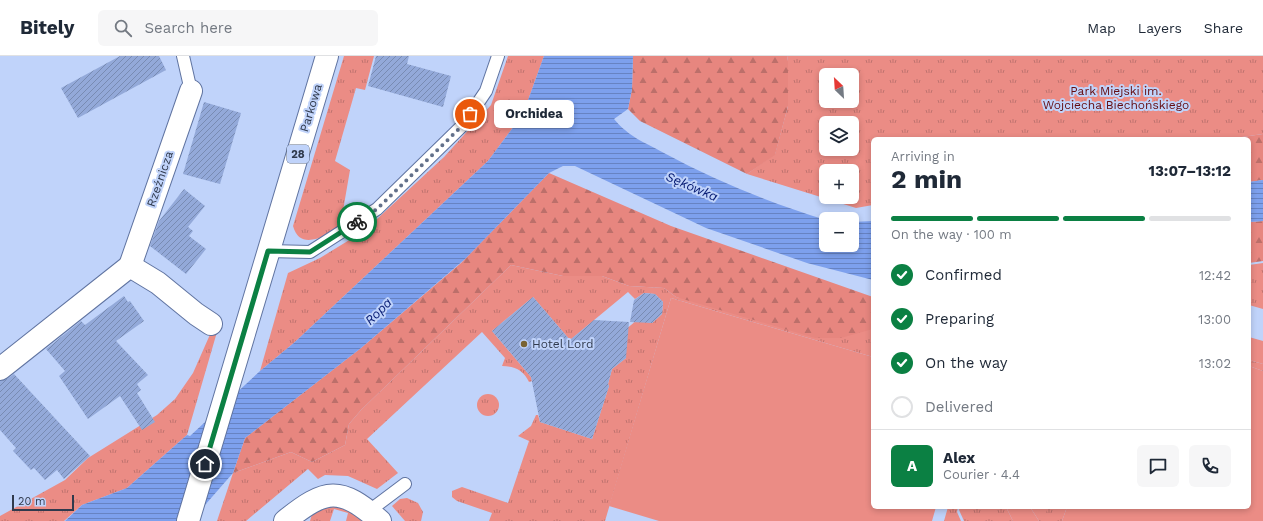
<!DOCTYPE html>
<meta charset="utf-8">
<style>
:root{--surface:#fff;--page:#f6f6f7;--text:#1f2937;--muted:#747a83;--line:#e0e1e3;--accent:#0b8043}
body{margin:0;font-family:"Work Sans",sans-serif;background:var(--page);color:var(--text);height:100vh;display:flex;flex-direction:column;font-size:15px;white-space:nowrap}
*{box-sizing:border-box;margin:0}
p{font-size:13px;color:var(--muted)}
.icon{flex:none;width:22px;height:22px;fill:none;stroke:currentColor;stroke-width:2;stroke-linecap:round;stroke-linejoin:round}
.map{position:relative;flex:1;overflow:hidden}
.sheet{position:absolute;left:871px;top:81px;width:380px;height:372px;display:flex;flex-direction:column;background:var(--surface);border-radius:6px;box-shadow:0 2px 6px #0003}
.sheet>*{flex:none}
.needle{width:26px;rotate:335deg}
.fabs{position:absolute;left:819px;top:12px;display:grid;gap:8px}
.fabs a{display:grid;place-items:center;width:40px;height:40px;border-radius:6px;background:var(--surface);box-shadow:0 2px 6px #0003;font-size:20px}
.scale{position:absolute;left:12px;bottom:10px;width:62px;box-sizing:border-box;padding-left:4px;border:2px solid #303a4d;border-top:0;font-size:11px;line-height:14px;white-space:nowrap;color:#303a4d;-webkit-text-stroke:3px #c0d3fa;paint-order:stroke}
.pin{position:absolute;display:grid;place-items:center;width:34px;height:34px;color:#fff;margin:-17px;border:2px solid #fff;border-radius:50%;box-shadow:0 1px 4px #0007}
.courier{position:absolute;display:grid;place-items:center;width:40px;height:40px;margin:-20px;border:3px solid #0b8043;border-radius:50%;background:#fff;color:#222;box-shadow:0 1px 5px #0007}
.bubble{position:absolute;height:28px;border-radius:6px;background:var(--surface);box-shadow:0 2px 6px #0003;font-size:13px;font-weight:700;line-height:28px;text-align:center}
.summary em{font-style:normal;font-weight:700}
.summary div{display:flex;flex-direction:column-reverse}
.summary{display:flex;align-items:center;justify-content:space-between;height:68px;padding:0 20px}
h1{font-size:26px;font-weight:700;line-height:30px}
.bar{display:grid;grid-template-columns:repeat(4,1fr);gap:6px 4px;align-content:center;height:48px;padding:0 20px}
.bar i{height:5px;border-radius:3px;background:var(--line)}
.bar .on{background:var(--accent)}
.bar p{grid-column:span 4}
.line{display:flex;align-items:center;gap:10px;padding:0 20px;border-top:1px solid var(--line)}
.line div{flex:1}
.round{display:grid;place-items:center;flex:none;width:42px;height:42px;border-radius:6px;background:var(--page)}
ol{padding:0 20px;list-style:none}
li{display:flex;align-items:center;gap:12px;height:44px}
li p{margin-inline-start:auto}
li .icon{padding:4px;border-radius:50%;background:var(--accent);color:#fff;stroke-width:4}
li:last-child{color:var(--muted)}
li i{width:22px;height:22px;border:2px solid var(--line);border-radius:50%}
header{display:flex;align-items:center;gap:24px;box-sizing:border-box;height:56px;padding:0 20px;background:var(--surface);border-bottom:1px solid var(--line)}
header strong{font-size:19px}
nav{display:flex;gap:22px;margin-inline-start:auto;font-size:14px}
.search{width:280px;height:36px;background:var(--page);display:flex;align-items:center;gap:10px;box-sizing:border-box;padding:0 14px;border-radius:6px;color:var(--muted);font-size:15px}
.map>svg:first-child{display:block}
.grass{fill:url(#grass-tufts);fill-rule:evenodd}
.forest{fill:url(#forest-firs)}
.garden{fill:#eb8c85}
.water{fill:url(#water-rules)}
.building{fill:url(#building-hatch)}
.lines{fill:none;stroke-linecap:round;stroke-linejoin:round}
.service-casing{stroke:#6074a1;stroke-width:14}
.minor-casing{stroke:#6074a1;stroke-width:24}
.primary-casing{stroke:#6074a1;stroke-width:24}
.service{stroke:#fff;stroke-width:12}
.minor{stroke:#fff;stroke-width:22}
.primary{stroke:#fff;stroke-width:22}
.done{stroke:#62708a;stroke-width:4;stroke-dasharray:0 7.2}
.route{stroke:#0b8043;stroke-width:5}
.poi-dot{fill:#796332;stroke:#c0d3fa;stroke-width:1.5}
.labels{text-anchor:middle;stroke-width:4;stroke-linejoin:round;paint-order:stroke}
.shield{fill:#c0d3fa;stroke:#5b6881;stroke-width:1}
.shield-label{font-size:11px;font-weight:bold;fill:#303a4d}
.park-label{font-size:12px;fill:#640c10;stroke:#c0d3fa}
.street-label{font-size:12px;fill:#303a4d;stroke:#c0d3fa}
.poi-label{font-size:12px;fill:#303a4d;stroke:#c0d3fa;text-anchor:start}
.water-label{font-size:13px;font-style:italic;fill:#051a72;stroke:#c0d3fa}
</style>
<header>
<strong>Bitely</strong>
<div class="search"><svg class="icon" aria-label="search" viewBox="0 0 24 24"><circle cx="10" cy="10" r="6"/><path d="M15 15l6 6"/></svg>Search here</div>
<nav><a>Map</a><a>Layers</a><a>Share</a></nav>
</header>
<div class="map">
<svg width="1263" height="465" viewBox="0 0 1263 465">
<defs>
<pattern id="grass-tufts" width="24" height="20" patternUnits="userSpaceOnUse"><rect width="24" height="20" fill="#eb8c85"/><path d="M3 7l-1-3M5 7V3M7 7l1-3M15 17l-1-3M17 17v-4M19 17l1-3" fill="none" stroke="#bf736f"/></pattern>
<pattern id="forest-firs" width="22" height="20" patternUnits="userSpaceOnUse"><rect width="22" height="20" fill="#e7867f"/><path d="M5 1l3.5 6h-7zM16 11l3.5 6h-7z" fill="#bc6f6a"/></pattern>
<pattern id="water-rules" width="6" height="5" patternUnits="userSpaceOnUse"><rect width="6" height="5" fill="#7da0ed"/><path d="M0 2.5h6" fill="none" stroke="#6783c2"/></pattern>
<pattern id="building-hatch" width="6" height="6" patternUnits="userSpaceOnUse"><rect width="6" height="6" fill="#93a9d9"/><path d="M-1 1l2-2M0 6l6-6M5 7l2-2" fill="none" stroke="#788bb2"/></pattern>
</defs>
<rect width="100%" height="100%" fill="#c0d3fa"/>
<g class="grass">
<path d="M344 0H374L365 34 356 32 335 105 350 114 340 172C326 179 300 196 293 170Z"/>
<polygon points="508,0 544,0 523,58 488,105 295,286 260,315 288,217 320,202 364,175 444,101 491,49"/>
<path d="M787 0H1263V78L1228 83H873V149L856 152 747 118 775 98 788 50V5ZM826 19H852V45H826ZM826 67H852V93H826ZM826 115H852V141H826Z"/>
<polygon points="1263,207 1263,253 1249,249 1249,209"/>
<path d="M511 209 563 220H602L629 230 664 232 676 241 873 273V301L671 242 605 465H489L492 457 457 445 452 441V435L462 431 508 447 529 385 518 380 531 370 536 359H538L540 366 592 383 609 330 608 328 612 313 626 302 625 274 637 264 652 267 662 258 663 246 655 238 644 237 635 243 628 236 570 284 533 241 492 275 531 321 532 325 529 326C524 314 514 310 502 310L505 302 482 276 367 383 398 417 377 433 348 420 325 419 318 423 308 413 246 465H217L233 417 291 396 312 406 345 389 349 368 361 354Z"/>
<polygon points="212,274 217,276 187,379 127,432 82,449 64,465 0,465 0,460 65,424 88,402 157,359 175,343 193,317"/>
<polygon points="1249,304 1263,308 1263,315 1249,310"/>
<circle cx="488" cy="349" r="11"/>
<polygon points="407,442 418,447 423,456 421,465 405,465 392,450 400,443"/>
<polygon points="324,449 353,453 363,465 346,465 348,457 334,453 330,465 310,465 313,455"/>
<polygon points="948,451 958,451 957,456 961,465 944,465"/>
<polygon points="960,451 1006,451 1013,465 964,465 959,454"/>
<polygon points="1030,451 1067,451 1062,465 1039,465"/>
</g>
<g class="forest">
<polygon points="633,0 787,0 788,5 788,50 775,99 747,118 640,65 628,53 632,33"/>
<polygon points="1263,78 1263,124 1249,126 1249,83 1228,83"/>
<polygon points="549,117 671,170 873,241 873,273 841,282 815,282 676,241 664,232 629,230 602,220 563,220 511,209 361,354 349,368 345,389 312,406 291,396 233,417 245,382 361,292 461,207"/>
<polygon points="1263,165 1263,205 1249,207 1249,166"/>
</g>
<g class="garden">
<polygon points="671,242 873,301 873,451 936,451 932,465 659,465 609,450"/>
<polygon points="1249,281 1263,285 1263,308 1249,304"/>
<polygon points="1249,310 1263,315 1263,465 1062,465 1067,451 1249,451"/>
<polygon points="1006,451 1030,451 1039,465 1013,465"/>
<polygon points="1040,451 1048,451 1044,463 1037,461"/>
</g>
<g class="water">
<path d="M544 0H633L632 33 628 53 614 63C629 81 644 86 664 97 716 125 770 147 826 164V189H852V166L873 165V224L807 207 706 172 575 110H563L549 117 465 203 361 292 245 382 233 417 191 465H65L82 449 127 432 187 379 190 380 260 315 295 286 488 105 523 58Z"/>
<polygon points="1263,124 1263,165 1249,166 1249,126"/>
</g>
<g class="building">
<polygon points="120,0 159,0 166,14 78,62 61,32"/>
<polygon points="376,0 409,0 407,8 451,20 443,51 368,30"/>
<polygon points="204,46 241,57 220,128 183,118"/>
<polygon points="184,133 205,150 188,171 193,175 189,180 206,193 186,218 150,190 159,165"/>
<polygon points="644,237 655,238 663,246 662,258 652,267 630,266 634,244"/>
<polygon points="124,240 128,246 130,245 144,265 116,285 148,319 137,328 141,334 137,337 155,366 142,374 120,340 88,363 59,320 65,315 46,293 81,265 85,269"/>
<polygon points="533,241 570,284 594,264 629,266 626,302 612,313 608,328 609,330 592,383 540,366 531,321 492,275"/>
<polygon points="14,318 90,400 64,423 57,414 45,424 34,412 31,414 13,395 16,392 0,374 0,325 7,323"/>
</g>
<g class="lines">
<g class="service-casing">
<g id="service">
<polyline points="183,0 191,35"/>
<polyline points="268,195 310,196 377,153 463,69 486,35 498,0"/>
<polyline points="369,455 405,428"/>
</g>
</g>
<g class="minor-casing">
<g id="minor">
<polyline points="130,210 191,35"/>
<polyline points="0,313 130,210 158,227 196,258 211,268"/>
<path d="M285 465C326 432 340 430 380 465"/>
</g>
</g>
<g class="primary-casing">
<polyline id="primary" points="188,465 327,0"/>
</g>
<use href="#service" class="service"/>
<use href="#minor" class="minor"/>
<use href="#primary" class="primary"/>
</g>
<g class="lines">
<polyline class="done" points="357,166 377,153 463,69 470,58"/>
<polyline class="route" points="205,408 268,195 310,196 357,166"/>
</g>
<circle class="poi-dot" cx="524" cy="288" r="4"/>
<g class="labels">
<rect class="shield" x="287" y="89" width="22" height="18" rx="3"/>
<g class="shield-label">
<text x="298" y="102">28</text>
</g>
<g class="park-label">
<text x="1116" y="39">Park Miejski im.<tspan x="1116" dy="14">Wojciecha Biechońskiego</tspan></text>
</g>
<g class="street-label">
<text transform="translate(311 52) rotate(-73)" y="4">Parkowa</text>
<text transform="translate(160 123) rotate(-71)" y="4">Rzeźnicza</text>
</g>
<g class="poi-label">
<text x="532" y="292">Hotel Lord</text>
</g>
<g class="water-label">
<text transform="translate(692 130) rotate(23)" y="5">Sękówka</text>
<text transform="translate(378 255) rotate(-45)" y="5">Ropa</text>
</g>
</g>
</svg>
<div class="fabs">
<a><svg class="needle" viewBox="-14 -14 28 28"><path d="M0-13l5 13h-10z" fill="#e53935"/><path d="M0 13l5-13h-10z" fill="#747a83"/></svg></a>
<a><svg class="icon" aria-label="layers" viewBox="0 0 24 24"><path d="M12 4l9 5-9 5-9-5zM3 14l9 5 9-5"/></svg></a>
<a>+</a>
<a>−</a>
</div>
<div class="scale">20 m</div>
<div class="pin" style="left:470px;top:58px;background:#ea580c"><svg class="icon" aria-label="bag" viewBox="0 0 24 24"><path d="M5 8h14l-1 12H6zM9 8a3 3 0 0 1 6 0"/></svg></div>
<div class="pin" style="left:205px;top:408px;background:#1f2937"><svg class="icon" aria-label="home" viewBox="0 0 24 24"><path d="M3 11l9-7 9 7M6 9v11h12V9"/></svg></div>
<div class="courier" style="left:357px;top:166px"><svg class="icon" aria-label="bike" viewBox="0 0 24 24"><circle cx="6" cy="16" r="4"/><circle cx="18" cy="16" r="4"/><path d="M6 16l4-8h5l3 8M10 8l3 8H6M13 5h3"/></svg></div>
<div class="bubble" style="left:494px;top:44px;width:80px">Orchidea</div>
<section class="sheet">
<div class="summary"><div><h1>2 min</h1><p>Arriving in</p></div><em>13:07–13:12</em></div>
<div class="bar"><i class="on"></i><i class="on"></i><i class="on"></i><i></i><p>On the way · 100 m</p></div>
<ol>
<li><svg class="icon" aria-label="check" viewBox="0 0 24 24"><path d="M5 12l5 5 9-10"/></svg>Confirmed<p>12:42</p></li>
<li><svg class="icon" aria-label="check" viewBox="0 0 24 24"><path d="M5 12l5 5 9-10"/></svg>Preparing<p>13:00</p></li>
<li><svg class="icon" aria-label="check" viewBox="0 0 24 24"><path d="M5 12l5 5 9-10"/></svg>On the way<p>13:02</p></li>
<li><i></i>Delivered</li>
</ol>
<div class="line" style="height:72px"><b class="round" style="background:var(--accent);color:#fff">A</b><div><b>Alex</b><p>Courier · 4.4</p></div><a class="round"><svg class="icon" aria-label="chat" viewBox="0 0 24 24"><path d="M4 5h16v11H9l-5 4z"/></svg></a><a class="round"><svg class="icon" aria-label="phone" viewBox="0 0 24 24"><path d="M5 4h4l2 5-3 2q2 4 5 5l2-3 5 2v4C11 20 4 13 5 4z"/></svg></a></div>
</section>
</div>
